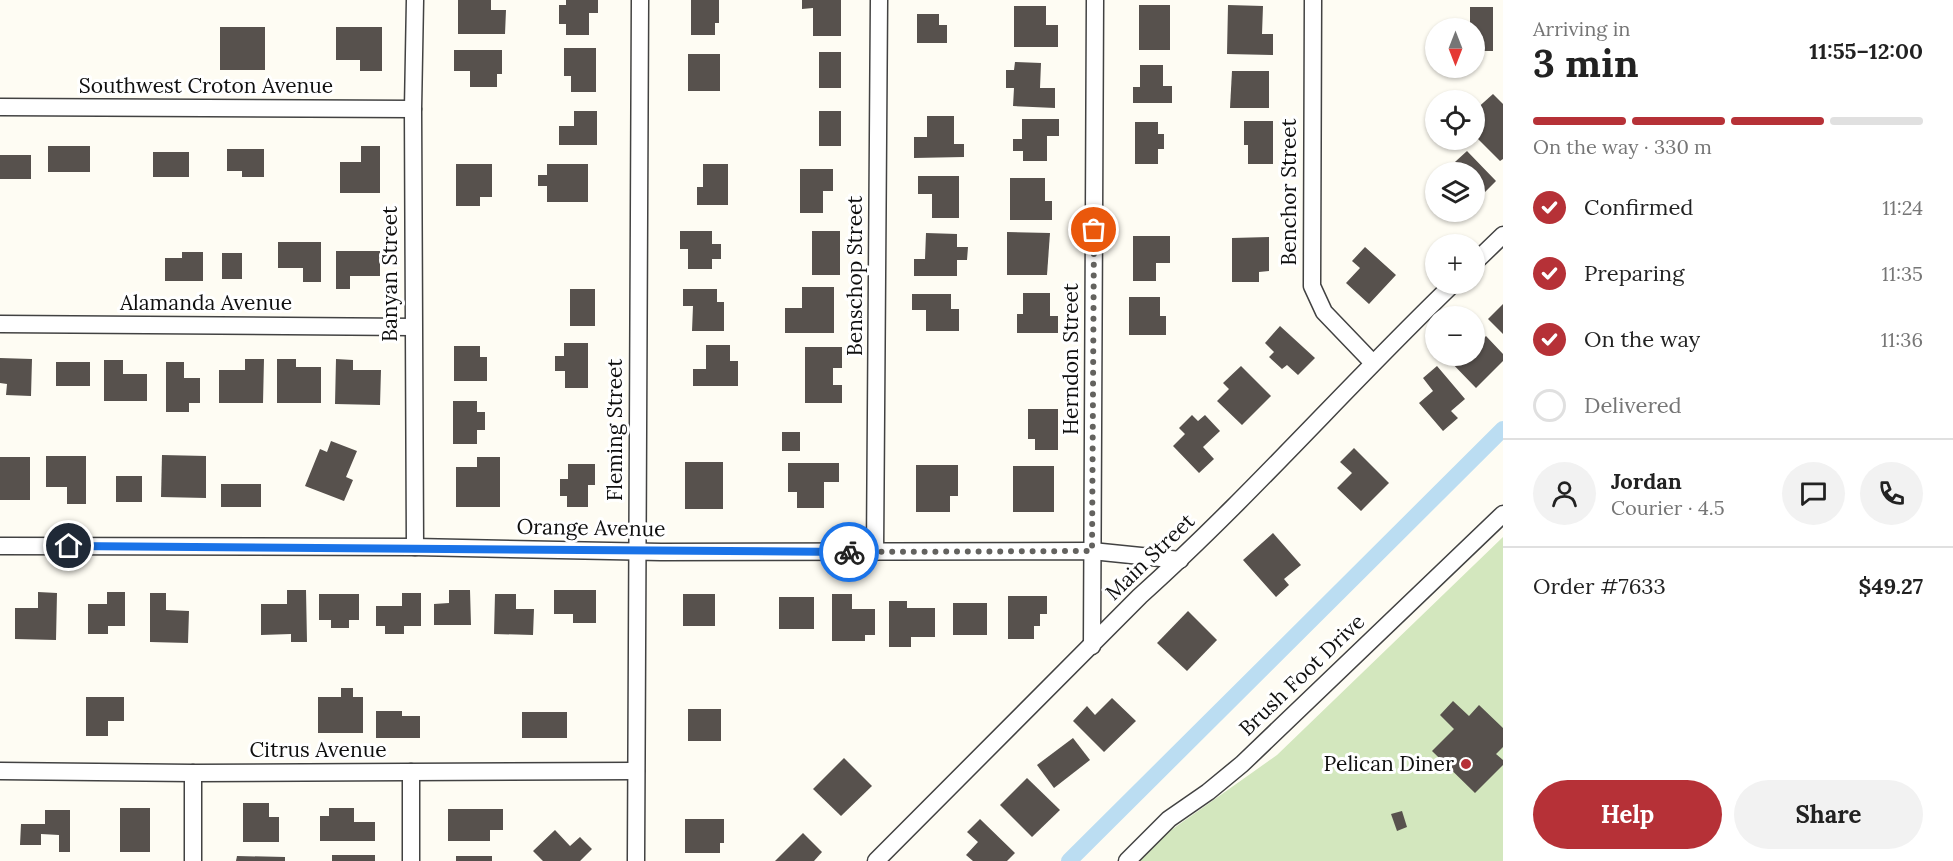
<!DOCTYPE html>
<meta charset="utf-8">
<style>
:root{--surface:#fff;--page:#f2f2f2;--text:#222;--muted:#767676;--line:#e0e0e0;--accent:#b63137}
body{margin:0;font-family:Lora,serif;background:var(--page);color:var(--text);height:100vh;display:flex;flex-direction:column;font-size:22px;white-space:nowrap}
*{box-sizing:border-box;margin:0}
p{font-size:20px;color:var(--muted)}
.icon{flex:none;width:33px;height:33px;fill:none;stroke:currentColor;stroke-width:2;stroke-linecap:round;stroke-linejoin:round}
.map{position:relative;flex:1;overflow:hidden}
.details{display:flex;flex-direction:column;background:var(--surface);width:450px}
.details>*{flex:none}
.needle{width:39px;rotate:180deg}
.tools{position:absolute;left:1425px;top:18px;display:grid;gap:12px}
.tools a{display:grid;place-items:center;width:60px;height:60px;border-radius:50%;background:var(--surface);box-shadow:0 2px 4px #0004;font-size:30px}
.pin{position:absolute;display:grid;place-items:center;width:51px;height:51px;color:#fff;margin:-26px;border:3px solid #fff;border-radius:50%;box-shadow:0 2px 6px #0007}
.courier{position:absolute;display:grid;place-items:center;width:60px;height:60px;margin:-30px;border:4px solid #1a73e8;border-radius:50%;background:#fff;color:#222;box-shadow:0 2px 8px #0007}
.headline em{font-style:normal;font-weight:700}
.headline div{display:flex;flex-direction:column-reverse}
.headline{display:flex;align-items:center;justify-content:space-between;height:102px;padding:0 30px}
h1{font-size:39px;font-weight:700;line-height:45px}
.bar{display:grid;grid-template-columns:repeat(4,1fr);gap:9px 6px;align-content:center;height:72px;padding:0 30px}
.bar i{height:8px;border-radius:4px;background:var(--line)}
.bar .selected{background:var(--accent)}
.bar p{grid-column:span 4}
.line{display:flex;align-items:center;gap:15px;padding:0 30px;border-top:2px solid var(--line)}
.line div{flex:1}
.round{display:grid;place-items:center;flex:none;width:63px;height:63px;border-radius:32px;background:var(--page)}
ol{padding:0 30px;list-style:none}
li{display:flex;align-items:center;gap:18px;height:66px}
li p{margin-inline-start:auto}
li .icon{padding:6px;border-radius:50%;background:var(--accent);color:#fff;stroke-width:4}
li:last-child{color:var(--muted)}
li i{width:33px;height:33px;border:3px solid var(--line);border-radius:50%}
.button{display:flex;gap:12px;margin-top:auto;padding:12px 30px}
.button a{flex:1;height:69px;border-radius:36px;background:var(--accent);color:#fff;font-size:24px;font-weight:700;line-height:69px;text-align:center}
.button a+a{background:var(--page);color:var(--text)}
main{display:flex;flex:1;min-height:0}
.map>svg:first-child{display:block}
.green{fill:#d3e7be}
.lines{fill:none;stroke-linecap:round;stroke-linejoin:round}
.canal{stroke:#bbddf2;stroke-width:16}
.building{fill:#57514d}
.minor-casing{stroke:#424242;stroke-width:19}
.minor{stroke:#fff;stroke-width:16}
.done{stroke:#63625f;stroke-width:6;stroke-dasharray:0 10.8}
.route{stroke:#1a73e8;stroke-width:8}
.poi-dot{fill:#b63137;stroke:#fff;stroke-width:2}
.labels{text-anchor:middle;stroke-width:6;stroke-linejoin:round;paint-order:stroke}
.street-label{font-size:21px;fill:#0f0f0f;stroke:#fff}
.poi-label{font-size:21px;fill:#0f0f0f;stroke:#fff;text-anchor:end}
</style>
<main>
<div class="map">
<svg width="1503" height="861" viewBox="0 0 1503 861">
<rect width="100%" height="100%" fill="#fefcf3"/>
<polygon class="green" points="1503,537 1503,861 1140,861 1167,833 1277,755"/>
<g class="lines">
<polyline class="canal" points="1069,861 1503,429"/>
</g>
<g class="building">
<polygon points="458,0 491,0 491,10 506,10 505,34 458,34"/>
<polygon points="566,0 598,0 598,13 589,13 589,35 566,35 566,24 559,24 559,5 566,5"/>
<polygon points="691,0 719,0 719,23 715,23 715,35 691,35"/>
<polygon points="802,0 841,0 841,36 813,36 813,8 802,9"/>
<rect x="1139" y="5" width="31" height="45"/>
<polygon points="1228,5 1263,6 1262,34 1273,34 1273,55 1227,54"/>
<polygon points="1014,6 1046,6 1046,25 1058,25 1058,47 1014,47"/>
<polygon points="1470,7 1493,7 1493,51 1474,51 1474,28 1470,28"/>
<polygon points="917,14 939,14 939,25 947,25 947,43 917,43"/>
<rect x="220" y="27" width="45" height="43"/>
<polygon points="336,27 382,27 382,71 360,71 360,60 336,60"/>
<polygon points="564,48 596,48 596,92 571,92 571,76 564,76"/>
<polygon points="454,50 502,50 502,74 497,74 497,87 470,87 470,71 454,71"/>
<rect x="819" y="52" width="22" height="36"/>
<rect x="688" y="54" width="32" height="37"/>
<polygon points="1015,62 1041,63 1040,88 1055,88 1055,108 1013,106 1014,88 1006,88 1006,70 1014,70"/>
<polygon points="1140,65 1163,65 1163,86 1172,86 1172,103 1133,103 1133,87 1140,87"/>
<polygon points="1232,71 1269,71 1269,108 1230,108"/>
<polygon points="1493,94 1503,104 1503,159 1500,161 1474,135 1474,111"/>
<polygon points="574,111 597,111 597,145 559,145 559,126 574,126"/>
<rect x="819" y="111" width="22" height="35"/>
<polygon points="927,116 954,116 954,144 964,144 964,157 914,158 914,137 927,137"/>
<polygon points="1022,119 1059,119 1059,136 1047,136 1047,161 1023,161 1023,151 1013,151 1013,139 1022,139"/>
<polygon points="1244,121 1273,121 1273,164 1248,164 1248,145 1244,145"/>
<polygon points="1135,122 1158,122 1158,134 1164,134 1164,149 1158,149 1158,164 1135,164"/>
<rect x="48" y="146" width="42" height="26"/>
<polygon points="361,146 380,146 380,193 340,193 340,162 361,162"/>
<polygon points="227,149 264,149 264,177 242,177 242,171 227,171"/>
<polygon points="1467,151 1496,181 1481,196 1474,190 1474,172 1444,172"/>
<rect x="153" y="152" width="36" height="25"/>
<rect x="0" y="155" width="31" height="24"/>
<polygon points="456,164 492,164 492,197 480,197 480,206 456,206"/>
<polygon points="547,164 588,164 588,202 547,202 547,186 538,186 538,175 547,175"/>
<polygon points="703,164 728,164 728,205 697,205 697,187 703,187"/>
<polygon points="800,169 833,169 833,191 823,191 823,213 800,213"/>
<polygon points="918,176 959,176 959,218 932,218 932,194 918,194"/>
<polygon points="1010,178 1045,178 1045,201 1052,201 1052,220 1010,220"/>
<polygon points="680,231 712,231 712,244 721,244 721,259 712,259 712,269 688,269 688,249 680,249"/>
<rect x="812" y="231" width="28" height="44"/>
<polygon points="1007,232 1050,233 1047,275 1007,275"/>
<polygon points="926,233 957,234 957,247 968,247 967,260 957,260 957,276 914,276 914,259 925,259"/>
<polygon points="1133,236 1170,236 1170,263 1156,263 1156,281 1133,281"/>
<polygon points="1269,237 1269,271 1259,272 1259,282 1232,282 1232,238"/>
<polygon points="278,242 321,242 321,282 303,282 303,268 278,268"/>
<polygon points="1365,247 1396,275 1369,304 1346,283 1360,268 1352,261"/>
<polygon points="336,251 380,251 380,276 350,276 350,289 336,289"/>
<polygon points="182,252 203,252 203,281 165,281 165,258 182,258"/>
<rect x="222" y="253" width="20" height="26"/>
<polygon points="802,287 834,287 834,333 785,333 785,308 802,308"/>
<rect x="570" y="289" width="25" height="37"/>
<polygon points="683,289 717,289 717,302 724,302 724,331 692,331 693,306 683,306"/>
<polygon points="1023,293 1050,293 1050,316 1058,316 1058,333 1017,333 1017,314 1023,314"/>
<polygon points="912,294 951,294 951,309 959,309 959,331 926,331 926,310 912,310"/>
<polygon points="1129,297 1160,297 1160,316 1166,316 1166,335 1129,335"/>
<polygon points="1503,304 1503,334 1488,319"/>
<polygon points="1280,326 1315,358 1298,375 1287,365 1282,369 1269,357 1274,352 1265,343"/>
<polygon points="1486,336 1503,354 1503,361 1476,388 1445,356 1474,356 1474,348"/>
<polygon points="564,343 588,343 588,388 565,388 565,371 555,371 555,356 564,356"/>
<polygon points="706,345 730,345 730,361 738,361 738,386 693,386 693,369 706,369"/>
<polygon points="454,346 480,346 480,357 487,357 487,381 454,381"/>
<polygon points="805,347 842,347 842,368 833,368 833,385 842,385 842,403 805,403"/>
<polygon points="0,358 32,359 31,396 6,395 7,384 0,383"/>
<polygon points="245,359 264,359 263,403 219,403 219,370 245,370"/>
<polygon points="277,359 296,359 296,367 321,367 321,403 277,403"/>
<polygon points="336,359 353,360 353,370 381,370 380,405 335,404"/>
<polygon points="104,360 123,360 123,374 147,374 147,401 104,401"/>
<rect x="56" y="362" width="34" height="24"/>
<polygon points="166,362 184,362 184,378 200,378 200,403 189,403 189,412 166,412"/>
<polygon points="1241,366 1271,396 1242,425 1217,401 1229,389 1223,383"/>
<polygon points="1437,366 1465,399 1451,411 1458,418 1443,431 1419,403 1433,391 1423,378"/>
<polygon points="453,401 477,401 477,412 485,412 485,430 477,430 477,444 453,444"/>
<polygon points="1028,409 1058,409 1058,450 1035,450 1035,439 1028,439"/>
<polygon points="1192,415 1198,421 1205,415 1220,431 1203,447 1214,459 1199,473 1173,446 1185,434 1179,428"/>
<rect x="782" y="432" width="18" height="19"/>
<polygon points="331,441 357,451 346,477 353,480 344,501 305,486 320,449 327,452"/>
<polygon points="1354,448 1389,483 1361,511 1337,488 1352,473 1340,462"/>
<polygon points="162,455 206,456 206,498 161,497"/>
<polygon points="46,456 86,456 86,504 67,504 67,487 46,487"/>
<rect x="0" y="457" width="30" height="43"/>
<polygon points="477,457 500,457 500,507 456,507 456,467 477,467"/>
<rect x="685" y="462" width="38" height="47"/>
<polygon points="788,463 839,463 839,482 824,482 824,508 797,508 797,492 788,492"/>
<polygon points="568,464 595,464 595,485 588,485 588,507 567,507 567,496 560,496 560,479 568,479"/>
<polygon points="916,465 958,465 958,496 950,496 950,512 916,512"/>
<rect x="1013" y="466" width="41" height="46"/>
<rect x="116" y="476" width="26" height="26"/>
<rect x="221" y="484" width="40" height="23"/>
<polygon points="1273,533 1301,565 1284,579 1289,585 1276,597 1243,560"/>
<polygon points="287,590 306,590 307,642 291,642 291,634 261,635 261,604 287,604"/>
<polygon points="449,590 470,590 471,625 434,625 434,604 449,603"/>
<polygon points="554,590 596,590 596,623 573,623 573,614 554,614"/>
<polygon points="38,592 57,593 56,640 15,639 15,608 38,608"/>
<polygon points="107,592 125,592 125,626 108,626 108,634 88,634 88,604 107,604"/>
<polygon points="150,593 166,593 166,610 189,611 188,643 150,642"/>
<polygon points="402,593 421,593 421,626 404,626 404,634 385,634 385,626 376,626 376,606 402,606"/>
<polygon points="319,594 359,594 359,620 349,620 349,628 331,628 331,620 319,620"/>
<polygon points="495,594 516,594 516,609 534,609 533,635 494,634"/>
<rect x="683" y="594" width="32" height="32"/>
<polygon points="832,594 852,594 852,609 875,609 875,635 865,635 865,641 832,641"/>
<polygon points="1008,596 1047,596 1047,614 1040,614 1040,626 1034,626 1034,639 1008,639"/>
<rect x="779" y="597" width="35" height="32"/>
<polygon points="889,601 907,601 907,608 935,608 935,637 911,637 911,647 889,647"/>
<rect x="953" y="603" width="34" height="32"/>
<polygon points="1188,611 1217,640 1187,671 1157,643"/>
<polygon points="341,688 353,688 353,697 363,697 363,733 318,733 318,697 341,697"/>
<polygon points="86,697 124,697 124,721 108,721 108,736 86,736"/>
<polygon points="1112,698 1136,721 1104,752 1073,721 1087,706 1095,715"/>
<polygon points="1453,701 1469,716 1479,705 1503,728 1503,747 1496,754 1503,760 1503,765 1475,793 1432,751 1454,729 1440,715"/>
<rect x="688" y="709" width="33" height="32"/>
<polygon points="376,711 402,711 402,716 420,716 420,738 376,738"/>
<rect x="522" y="712" width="45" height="26"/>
<polygon points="1073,738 1090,760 1054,788 1037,765"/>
<polygon points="844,758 872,786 841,816 813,789"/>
<polygon points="1027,778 1060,810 1032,837 1000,805"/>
<polygon points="243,803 269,803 269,817 279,817 279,842 243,842"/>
<rect x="120" y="808" width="30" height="44"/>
<polygon points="329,808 354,808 354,822 375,822 375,841 320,841 320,816 329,816"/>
<polygon points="448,809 503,809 503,830 490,830 490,841 448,841"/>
<polygon points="45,810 70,810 70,852 59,852 59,835 41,834 41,845 20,845 21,824 45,824"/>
<polygon points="1402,811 1407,827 1397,831 1391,814"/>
<polygon points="685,819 724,819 724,843 720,843 720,853 685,853"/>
<polygon points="980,819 1015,853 1007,861 973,861 966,855 978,842 967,832"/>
<polygon points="555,830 570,846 580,837 592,849 580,861 543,861 533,851"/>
<polygon points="803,833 822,852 814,861 775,861"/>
<rect x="332" y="855" width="43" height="6"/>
<polygon points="237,856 285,857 285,861 236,861"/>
<rect x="456" y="856" width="36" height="5"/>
</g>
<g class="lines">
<g class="minor-casing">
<g id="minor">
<polyline points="1313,0 1312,286 1324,312 1372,362"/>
<polyline points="0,107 413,109"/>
<polyline points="1474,263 1503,235"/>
<polyline points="0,324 413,327"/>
<polyline points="0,546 415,547 661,552 1092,551 1180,560"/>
<polyline points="415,547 413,109 415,0"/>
<polyline points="875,552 879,0"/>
<polyline points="1092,646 1095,0"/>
<polyline points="0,771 193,773 636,771"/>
<polyline points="411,772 411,861"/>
<polyline points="193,861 193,773"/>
<polyline points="636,861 640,0"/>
<path d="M876 861 1140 596C1249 498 1347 386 1453 284"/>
<polyline points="1127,861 1169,819 1208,792 1242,764 1503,514"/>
</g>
</g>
<use href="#minor" class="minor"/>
</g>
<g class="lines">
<polyline class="done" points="849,552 1092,551 1094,230"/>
<polyline class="route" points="69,546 849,552"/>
</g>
<circle class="poi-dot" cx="1466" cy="764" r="6"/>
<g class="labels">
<g class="street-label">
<text x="206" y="93">Southwest Croton Avenue</text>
<text transform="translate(1289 192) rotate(-90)" y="7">Benchor Street</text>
<text transform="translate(390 274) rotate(-90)" y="7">Banyan Street</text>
<text transform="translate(855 276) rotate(-90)" y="7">Benschop Street</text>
<text x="206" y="310">Alamanda Avenue</text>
<text transform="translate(1071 359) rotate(-90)" y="7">Herndon Street</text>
<text transform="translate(615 430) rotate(-90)" y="7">Fleming Street</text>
<text transform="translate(591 528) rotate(1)" y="7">Orange Avenue</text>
<text transform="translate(1150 557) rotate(-44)" y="7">Main Street</text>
<text transform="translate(1302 675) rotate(-44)" y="7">Brush Foot Drive</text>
<text x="318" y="757">Citrus Avenue</text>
</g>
<g class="poi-label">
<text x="1454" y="771">Pelican Diner</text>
</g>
</g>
</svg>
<div class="tools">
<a><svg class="needle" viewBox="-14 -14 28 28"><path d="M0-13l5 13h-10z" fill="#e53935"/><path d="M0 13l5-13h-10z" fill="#767676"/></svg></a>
<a><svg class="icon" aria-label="locate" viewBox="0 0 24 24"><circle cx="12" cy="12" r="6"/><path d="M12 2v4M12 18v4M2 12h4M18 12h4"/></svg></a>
<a><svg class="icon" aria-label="layers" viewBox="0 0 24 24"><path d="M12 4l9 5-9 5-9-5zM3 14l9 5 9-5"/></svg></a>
<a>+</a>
<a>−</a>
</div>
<div class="pin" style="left:1094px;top:230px;background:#ea580c"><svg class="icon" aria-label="bag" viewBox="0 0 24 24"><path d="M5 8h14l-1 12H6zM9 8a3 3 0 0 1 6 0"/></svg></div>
<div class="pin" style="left:69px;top:546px;background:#1f2937"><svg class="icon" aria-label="home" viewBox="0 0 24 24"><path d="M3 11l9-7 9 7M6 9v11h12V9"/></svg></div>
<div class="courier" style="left:849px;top:552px"><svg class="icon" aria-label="bike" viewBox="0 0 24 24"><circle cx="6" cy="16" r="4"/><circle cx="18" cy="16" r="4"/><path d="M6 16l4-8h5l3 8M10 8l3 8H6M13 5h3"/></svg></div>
</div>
<section class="details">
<div class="headline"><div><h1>3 min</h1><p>Arriving in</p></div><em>11:55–12:00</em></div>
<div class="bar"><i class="selected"></i><i class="selected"></i><i class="selected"></i><i></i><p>On the way · 330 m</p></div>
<ol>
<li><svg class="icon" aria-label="check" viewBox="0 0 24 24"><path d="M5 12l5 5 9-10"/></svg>Confirmed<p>11:24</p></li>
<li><svg class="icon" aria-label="check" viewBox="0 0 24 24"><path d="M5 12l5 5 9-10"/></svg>Preparing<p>11:35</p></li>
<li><svg class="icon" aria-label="check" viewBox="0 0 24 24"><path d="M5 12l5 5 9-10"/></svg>On the way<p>11:36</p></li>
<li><i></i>Delivered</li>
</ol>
<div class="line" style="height:108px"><a class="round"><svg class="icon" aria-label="person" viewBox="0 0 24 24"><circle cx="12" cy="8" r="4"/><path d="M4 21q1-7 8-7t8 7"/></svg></a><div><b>Jordan</b><p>Courier · 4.5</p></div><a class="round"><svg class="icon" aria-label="chat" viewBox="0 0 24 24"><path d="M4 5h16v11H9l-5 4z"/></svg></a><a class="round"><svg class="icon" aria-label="phone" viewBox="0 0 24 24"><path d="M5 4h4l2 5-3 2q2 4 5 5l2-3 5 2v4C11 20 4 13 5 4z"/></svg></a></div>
<div class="line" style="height:78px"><div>Order #7633</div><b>$49.27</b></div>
<div class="button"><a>Help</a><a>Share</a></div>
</section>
</main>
